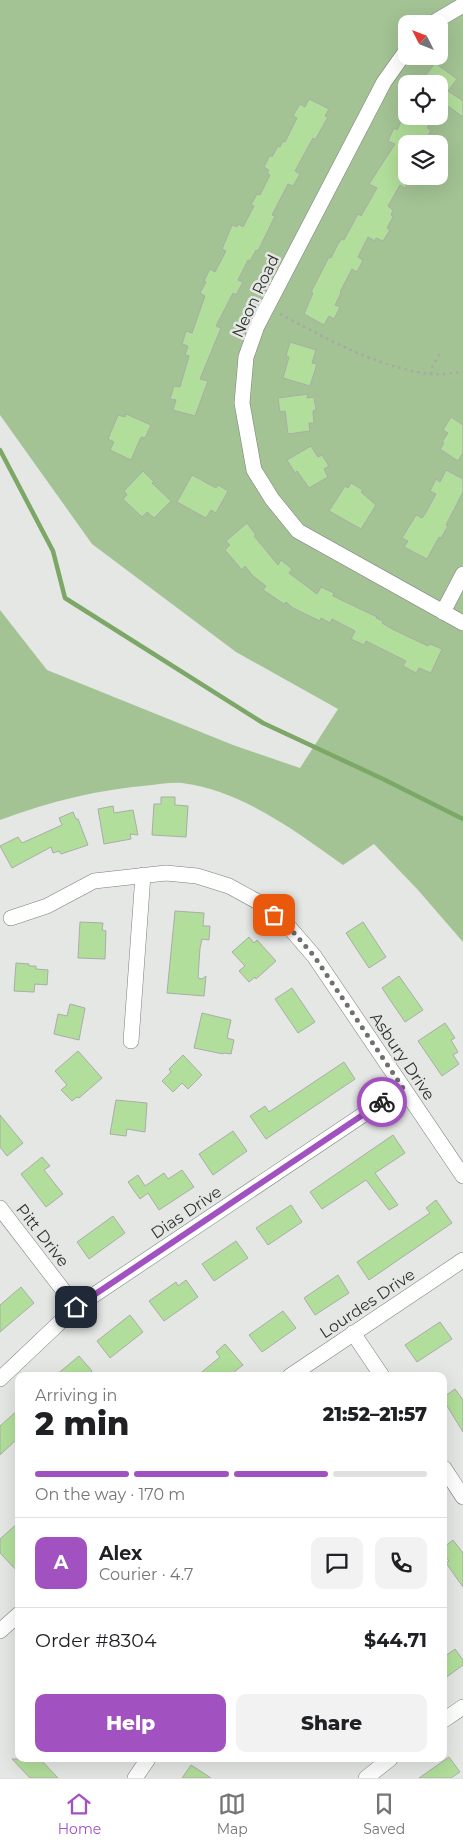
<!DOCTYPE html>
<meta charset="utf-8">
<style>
:root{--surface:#fff;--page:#f2f2f2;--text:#202124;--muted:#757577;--line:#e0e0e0;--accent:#a251c1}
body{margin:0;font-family:Montserrat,sans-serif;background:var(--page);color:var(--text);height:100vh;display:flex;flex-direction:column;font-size:19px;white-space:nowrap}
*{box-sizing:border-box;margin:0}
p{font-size:16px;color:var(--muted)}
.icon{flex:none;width:28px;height:28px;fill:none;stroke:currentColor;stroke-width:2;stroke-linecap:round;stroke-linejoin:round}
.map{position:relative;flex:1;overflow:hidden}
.side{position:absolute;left:15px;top:1372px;width:432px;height:390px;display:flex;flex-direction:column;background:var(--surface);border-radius:10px;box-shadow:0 5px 20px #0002}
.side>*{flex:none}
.needle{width:32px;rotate:312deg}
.fabs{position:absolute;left:398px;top:15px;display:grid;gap:10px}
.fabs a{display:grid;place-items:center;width:50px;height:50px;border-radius:10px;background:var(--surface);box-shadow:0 5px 20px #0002;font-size:25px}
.pin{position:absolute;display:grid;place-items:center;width:42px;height:42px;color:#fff;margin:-21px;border-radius:10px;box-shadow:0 2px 8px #0006}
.courier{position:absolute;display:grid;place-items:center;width:50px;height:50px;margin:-25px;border:4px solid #a251c1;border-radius:50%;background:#fff;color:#222;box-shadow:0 1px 6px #0007}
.overview em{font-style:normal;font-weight:800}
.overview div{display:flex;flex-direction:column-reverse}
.overview{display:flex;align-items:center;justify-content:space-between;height:85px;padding:0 20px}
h1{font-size:32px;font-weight:800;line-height:38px}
.bar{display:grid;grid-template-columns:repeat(4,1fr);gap:8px 5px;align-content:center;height:60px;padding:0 20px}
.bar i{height:6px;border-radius:4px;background:var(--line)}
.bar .active{background:var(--accent)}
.bar p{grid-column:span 4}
.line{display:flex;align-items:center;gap:12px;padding:0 20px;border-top:1px solid var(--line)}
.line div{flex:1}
.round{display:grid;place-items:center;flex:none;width:52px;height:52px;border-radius:10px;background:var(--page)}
.cta{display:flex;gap:10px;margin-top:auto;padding:10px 20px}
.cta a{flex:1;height:58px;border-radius:10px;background:var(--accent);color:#fff;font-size:20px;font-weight:800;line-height:58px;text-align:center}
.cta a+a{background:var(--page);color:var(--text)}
.tab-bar{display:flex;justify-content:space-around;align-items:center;height:70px;border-top:1px solid var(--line);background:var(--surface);font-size:14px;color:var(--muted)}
.tab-bar a{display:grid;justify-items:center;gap:2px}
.tab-bar .active{color:var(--accent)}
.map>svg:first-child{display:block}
.green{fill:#a3c394;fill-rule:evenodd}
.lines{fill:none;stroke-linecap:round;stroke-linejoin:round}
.stream{stroke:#7ca766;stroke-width:4.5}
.building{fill:#b1de9a;stroke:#aaada9}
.minor-casing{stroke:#7c7f7b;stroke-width:16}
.path{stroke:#a7a9a6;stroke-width:2.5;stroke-dasharray:2.5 4;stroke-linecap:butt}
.minor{stroke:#fff;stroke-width:15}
.done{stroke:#6f716e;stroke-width:5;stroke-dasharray:0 9}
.route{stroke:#a251c1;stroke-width:6}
.labels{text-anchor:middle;stroke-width:5;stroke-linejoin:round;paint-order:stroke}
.street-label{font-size:16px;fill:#30312f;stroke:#e4e7e3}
</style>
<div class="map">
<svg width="463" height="1778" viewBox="0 0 463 1778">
<rect width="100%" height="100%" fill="#e4e7e3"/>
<path class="green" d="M0 0H463V942L418 890 374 844 343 865C297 832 241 790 182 783 172 782 161 784 152 785 100 789 48 802 0 820V610L47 670 233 745 300 768 338 709 236 652 92 544 0 415ZM406 24H439V56H406ZM406 84H439V116H406ZM406 144H439V176H406Z"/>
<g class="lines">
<polyline class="stream" points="0,450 53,551 65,598 263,723 383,779 463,819"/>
</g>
<g class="building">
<polygon points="435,63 457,79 448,91 463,101 463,117 441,101 439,104 439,84 424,84 429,77 426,75"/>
<polygon points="309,99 329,109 325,116 328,117 315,140 313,138 295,171 300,174 293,186 288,184 272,215 275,216 258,251 256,250 250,261 248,260 238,280 243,282 236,295 233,293 216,326 221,328 200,379 208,381 195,416 173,410 176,400 170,399 174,386 180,387 189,356 185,355 188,346 182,344 186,331 192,333 205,296 200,293 206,282 204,281 210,269 215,272 226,251 222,249 232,225 237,227 238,224 243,227 254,206 251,205 257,194 260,195 270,175 267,173 269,170 264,167 270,155 272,157 278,146 280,147 283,141 285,142 297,118 293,116 300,104 305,107"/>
<polygon points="404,116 422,116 431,121 427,128 431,130 424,144 406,144 406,189 400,185 388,206 393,210 391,215 393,217 387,228 390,230 383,241 376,238 375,241 368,237 358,257 363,260 357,272 352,269 340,292 341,293 335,305 340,307 334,319 329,316 324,325 304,314 313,293 311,292 329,257 331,258 338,244 342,239 344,240 358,214 361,216 377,188 369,184 395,144 388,141 394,128 397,130"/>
<polygon points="290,342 316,350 312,363 317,364 310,386 283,378 289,357 286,356"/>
<polygon points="308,394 307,398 314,397 316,410 313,411 314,423 309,423 310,431 288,434 285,411 280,412 278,398"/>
<polygon points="126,414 151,425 145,438 141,437 131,460 110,450 114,442 108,439 118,415 125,417"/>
<polygon points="451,417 463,425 463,453 458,461 440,449 444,443 442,442 448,433 443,430"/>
<polygon points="311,446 318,457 322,455 329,466 324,469 328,477 309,488 297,471 295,473 287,460"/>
<polygon points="446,470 463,479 463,492 446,525 448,526 441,538 439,537 427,559 404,547 408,541 402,538 416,515 422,518 425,514 436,494 430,491 436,479 440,482"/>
<polygon points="143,471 154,482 152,483 171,501 154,518 147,512 142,517 123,499 127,495 124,491"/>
<polygon points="192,475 216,488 218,485 228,491 216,513 211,510 206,518 177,502"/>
<polygon points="351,483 363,490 361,492 376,505 361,529 329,511 345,486 348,488"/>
<polygon points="247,523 256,535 254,536 278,565 281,560 292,569 289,573 317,594 321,587 334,593 333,596 377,617 376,618 383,621 382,623 392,629 428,646 430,644 442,649 431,673 419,668 416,673 403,666 406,661 366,641 364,645 351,639 355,631 332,619 330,623 321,618 320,621 293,608 286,602 284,604 263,590 266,586 253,576 245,566 242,570 225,550 230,545 226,541"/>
<polygon points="161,797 175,797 175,805 188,806 186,837 152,835 154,804 161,804"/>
<polygon points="113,806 114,813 133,810 138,835 130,834 131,839 104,844 98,809"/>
<polygon points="73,812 76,819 78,819 88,845 61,854 59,851 53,853 51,847 12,868 0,846 18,837 22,843 62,825 59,818"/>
<polygon points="175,911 204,913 203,926 210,926 209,940 202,939 200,948 198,978 202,979 206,976 204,996 167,993"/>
<polygon points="80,922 103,923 102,930 106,931 105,959 78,958"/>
<polygon points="363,922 386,957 369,968 346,933"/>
<polygon points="249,937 254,943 257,940 276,961 256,979 255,977 249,982 239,971 245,966 232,952"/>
<polygon points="16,963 29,964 29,966 36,966 36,969 48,970 47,985 35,984 34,992 14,991"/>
<polygon points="399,976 423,1010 405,1022 382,988"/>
<polygon points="292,988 315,1022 298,1033 275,999"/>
<polygon points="70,1004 85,1008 79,1040 54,1034 58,1014 67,1016"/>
<polygon points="202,1013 231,1020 227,1038 234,1040 231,1054 224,1053 223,1054 194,1048"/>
<polygon points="445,1023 455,1038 451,1040 458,1052 453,1055 459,1064 442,1076 418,1041"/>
<polygon points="78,1051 102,1078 79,1098 77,1097 72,1101 61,1090 67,1085 55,1071"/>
<polygon points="183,1055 202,1075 188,1089 182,1083 173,1092 162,1081 171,1072 169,1069"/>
<polygon points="344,1062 355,1079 266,1139 250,1116 265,1106 269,1112"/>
<polygon points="116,1100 147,1103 145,1132 127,1129 126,1136 110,1134"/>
<polygon points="0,1115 23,1143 7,1156 0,1147"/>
<polygon points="233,1131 247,1151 213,1175 199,1154"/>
<polygon points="393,1135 405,1153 375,1173 398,1205 389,1210 366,1180 322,1209 310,1192"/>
<polygon points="42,1157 50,1166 44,1170 63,1194 46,1207 21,1174"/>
<polygon points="182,1170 194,1187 159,1210 148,1193 140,1199 128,1182 138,1175 145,1186 164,1173 168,1179"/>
<polygon points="436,1200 452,1223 369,1280 357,1262 430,1213 426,1208"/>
<polygon points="291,1205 302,1222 268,1245 256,1228"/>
<polygon points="113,1216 125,1233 89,1259 77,1242"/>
<polygon points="236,1241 248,1258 214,1281 202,1264"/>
<polygon points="338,1275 349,1293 315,1315 304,1298"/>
<polygon points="186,1280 198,1297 164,1321 149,1301 176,1282 178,1286"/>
<polygon points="21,1287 34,1303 0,1332 0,1305"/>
<polygon points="283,1311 296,1328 262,1352 249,1335"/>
<polygon points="130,1315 143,1332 110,1358 97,1341"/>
<polygon points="440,1322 452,1339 417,1362 405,1345"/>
<polygon points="225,1344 243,1365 229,1376 197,1376 220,1357 216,1352"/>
<polygon points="79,1356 92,1371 87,1376 55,1376"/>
<polygon points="455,1389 463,1400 463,1432 444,1401 444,1397"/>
<polygon points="19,1409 19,1437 0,1455 0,1426"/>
<polygon points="19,1522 19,1573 0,1553 0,1539"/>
<polygon points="453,1540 463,1553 463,1587 446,1563 449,1561 444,1554 444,1547"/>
<polygon points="455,1649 463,1660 463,1665 444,1679 444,1657"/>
<polygon points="449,1757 460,1772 451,1778 419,1778"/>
<polygon points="12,1759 40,1759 58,1778 30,1778"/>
<polygon points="191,1765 211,1778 182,1778"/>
</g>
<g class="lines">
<g class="minor-casing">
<g id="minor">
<polyline points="431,24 463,5"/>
<polyline points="406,51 384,82 257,326 246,357 242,403 254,470 272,499 298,531 463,623"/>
<polyline points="443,612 463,574"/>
<polyline points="11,918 47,906 94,881 166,873 197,876 229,886 260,903 288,926 314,956 463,1176"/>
<polyline points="131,1041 143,875"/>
<polyline points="0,1208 76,1307"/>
<polyline points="353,1333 382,1376"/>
<polyline points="290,1376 463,1260"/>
<polyline points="0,1379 76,1307 403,1088"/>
<polyline points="444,1468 463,1497"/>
<polyline points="0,1631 19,1614"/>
<polyline points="444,1720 463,1707"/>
<polyline points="135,1778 148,1759"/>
<polyline points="366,1778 390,1759"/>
</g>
</g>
<g class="path">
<path d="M280 314C328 339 374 366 429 374 439 375 452 373 463 372"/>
<polyline points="431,374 432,367 440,353"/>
</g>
<use href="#minor" class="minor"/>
</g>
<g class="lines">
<polyline class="done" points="274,915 288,926 314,956 403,1088 382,1102"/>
<polyline class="route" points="76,1307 382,1102"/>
</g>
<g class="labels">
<g class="street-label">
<text transform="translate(255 296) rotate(-65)" y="6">Neon Road</text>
<text transform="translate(403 1056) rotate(56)" y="6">Asbury Drive</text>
<text transform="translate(186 1212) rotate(-34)" y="6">Dias Drive</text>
<text transform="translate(43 1235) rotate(52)" y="6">Pitt Drive</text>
<text transform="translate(367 1303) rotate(-34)" y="6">Lourdes Drive</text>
</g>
</g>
</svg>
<div class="fabs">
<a><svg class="needle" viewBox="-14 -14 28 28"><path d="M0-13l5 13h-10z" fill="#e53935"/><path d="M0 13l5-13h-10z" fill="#757577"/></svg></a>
<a><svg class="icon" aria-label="locate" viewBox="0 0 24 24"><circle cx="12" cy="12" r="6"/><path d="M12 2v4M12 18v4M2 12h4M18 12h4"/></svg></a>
<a><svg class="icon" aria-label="layers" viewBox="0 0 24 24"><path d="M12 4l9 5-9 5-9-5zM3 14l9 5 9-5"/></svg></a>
</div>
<div class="pin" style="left:274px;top:915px;background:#ea580c"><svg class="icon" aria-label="bag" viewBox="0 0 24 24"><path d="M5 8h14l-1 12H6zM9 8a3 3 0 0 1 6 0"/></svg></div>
<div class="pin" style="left:76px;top:1307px;background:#1f2937"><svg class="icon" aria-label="home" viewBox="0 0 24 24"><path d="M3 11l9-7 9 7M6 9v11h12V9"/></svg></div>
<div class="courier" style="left:382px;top:1102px"><svg class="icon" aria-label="bike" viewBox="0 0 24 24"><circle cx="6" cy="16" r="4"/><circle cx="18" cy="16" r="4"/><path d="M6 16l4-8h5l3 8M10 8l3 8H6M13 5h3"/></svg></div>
<section class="side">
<div class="overview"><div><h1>2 min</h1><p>Arriving in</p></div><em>21:52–21:57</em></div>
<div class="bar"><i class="active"></i><i class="active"></i><i class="active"></i><i></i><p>On the way · 170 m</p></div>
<div class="line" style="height:90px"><b class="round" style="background:var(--accent);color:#fff">A</b><div><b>Alex</b><p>Courier · 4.7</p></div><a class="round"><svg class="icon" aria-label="chat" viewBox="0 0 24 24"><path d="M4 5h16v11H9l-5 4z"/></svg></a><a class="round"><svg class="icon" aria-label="phone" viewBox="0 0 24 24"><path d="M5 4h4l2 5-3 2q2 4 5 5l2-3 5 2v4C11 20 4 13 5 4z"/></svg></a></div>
<div class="line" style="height:65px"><div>Order #8304</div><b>$44.71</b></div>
<div class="cta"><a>Help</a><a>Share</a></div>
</section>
</div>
<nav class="tab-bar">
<a class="active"><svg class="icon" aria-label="home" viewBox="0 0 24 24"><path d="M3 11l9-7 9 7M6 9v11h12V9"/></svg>Home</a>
<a><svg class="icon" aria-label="map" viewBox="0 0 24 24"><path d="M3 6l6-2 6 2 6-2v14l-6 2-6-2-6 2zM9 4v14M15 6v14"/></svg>Map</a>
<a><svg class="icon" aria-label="saved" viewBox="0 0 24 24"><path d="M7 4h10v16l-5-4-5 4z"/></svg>Saved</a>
</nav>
